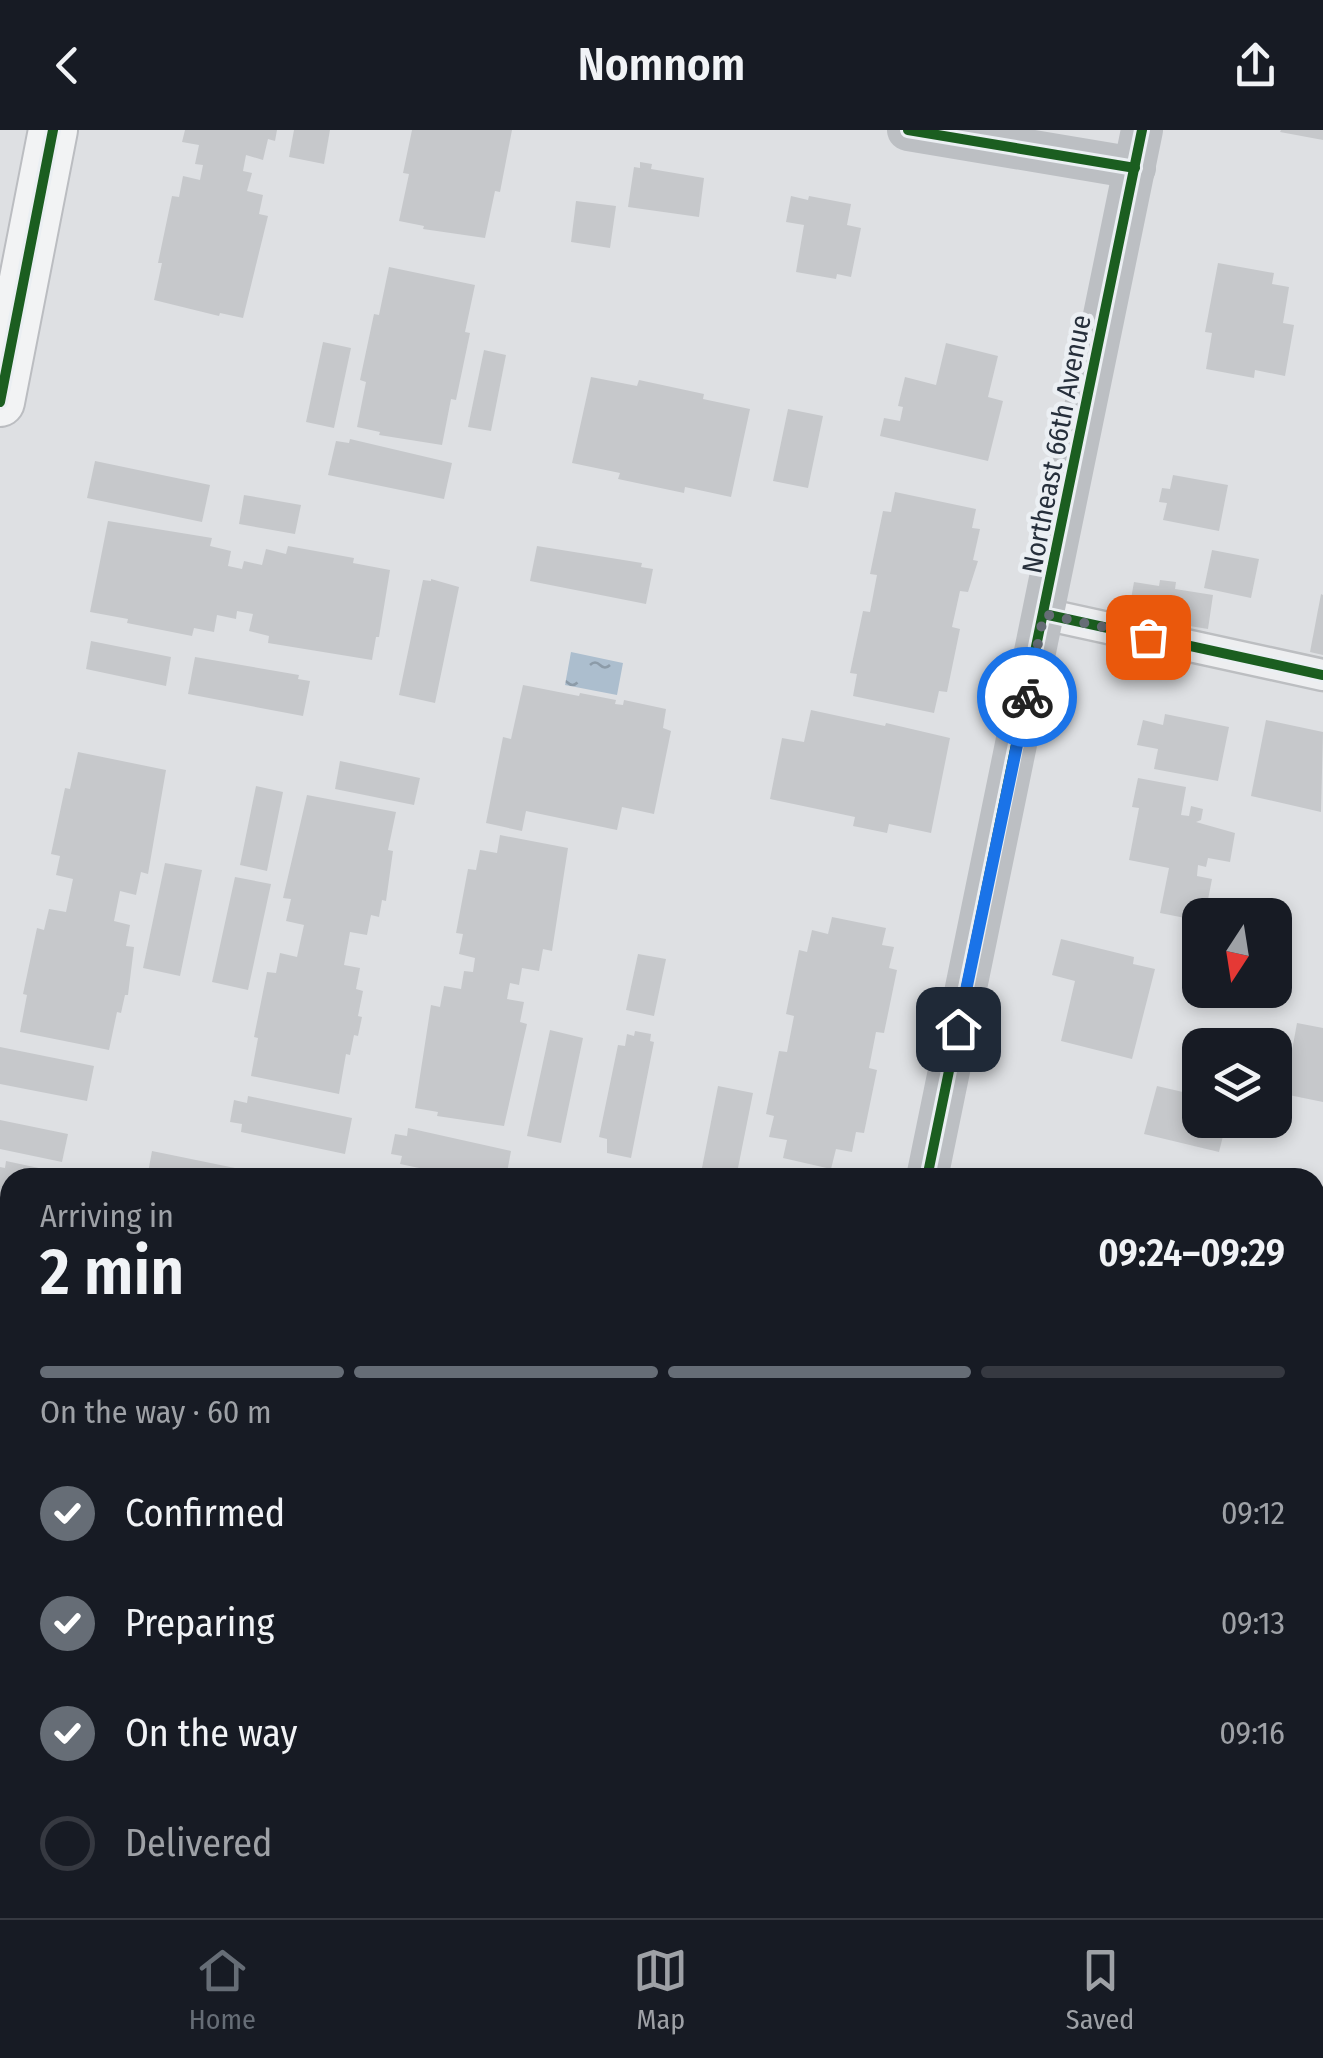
<!DOCTYPE html>
<meta charset="utf-8">
<style>
:root{--surface:#171b24;--page:#20242c;--text:#f1f3f6;--muted:#9ea1a6;--line:#363941;--accent:#666d76}
body{margin:0;font-family:"Fira Sans Condensed",sans-serif;background:var(--page);color:var(--text);height:100vh;display:flex;flex-direction:column;font-size:38px;white-space:nowrap}
*{box-sizing:border-box;margin:0}
p{font-size:32px;color:var(--muted)}
.icon{flex:none;width:55px;height:55px;fill:none;stroke:currentColor;stroke-width:2;stroke-linecap:round;stroke-linejoin:round}
.map{position:relative;flex:1;overflow:hidden}
.drawer{position:absolute;left:0px;top:1038px;width:1325px;height:752px;display:flex;flex-direction:column;background:var(--surface);border-radius:30px 30px 0 0;box-shadow:0 5px 15px #0003}
.drawer>*{flex:none}
.needle{width:65px;rotate:192deg}
.controls{position:absolute;left:1182px;top:768px;display:grid;gap:20px}
.controls a{display:grid;place-items:center;width:110px;height:110px;border-radius:20px;background:var(--surface);box-shadow:0 5px 15px #0003;font-size:50px}
.pin{position:absolute;display:grid;place-items:center;width:85px;height:85px;color:#fff;margin:-42px;border-radius:20px;box-shadow:0 5px 15px #0006}
.courier{position:absolute;display:grid;place-items:center;width:100px;height:100px;margin:-50px;border:8px solid #1a73e8;border-radius:50%;background:#fff;color:#222;box-shadow:0 2px 12px #0007}
.summary em{font-style:normal;font-weight:600}
.summary div{display:flex;flex-direction:column-reverse}
.summary{display:flex;align-items:center;justify-content:space-between;height:170px;padding:0 40px}
h1{font-size:65px;font-weight:600;line-height:75px}
.bar{display:grid;grid-template-columns:repeat(4,1fr);gap:15px 10px;align-content:center;height:120px;padding:0 40px}
.bar i{height:12px;border-radius:8px;background:var(--line)}
.bar .selected{background:var(--accent)}
.bar p{grid-column:span 4}
ol{padding:0 40px;list-style:none}
li{display:flex;align-items:center;gap:30px;height:110px}
li p{margin-inline-start:auto}
li .icon{padding:10px;border-radius:50%;background:var(--accent);color:#fff;stroke-width:4}
li:last-child{color:var(--muted)}
li i{width:55px;height:55px;border:5px solid var(--line);border-radius:50%}
header{display:flex;justify-content:space-between;align-items:center;height:130px;padding:0 40px;background:var(--surface);font-size:45px;font-weight:600}
.tab-bar{display:flex;justify-content:space-around;align-items:center;height:140px;border-top:2px solid var(--line);background:var(--surface);font-size:28px;color:var(--muted)}
.tab-bar a{display:grid;justify-items:center;gap:5px}
.tab-bar .selected{color:var(--accent)}
.map>svg:first-child{display:block}
.water{fill:url(#water-ripples)}
.building{fill:#c6c8cb}
.lines{fill:none;stroke-linecap:round;stroke-linejoin:round}
.lane-casing{stroke:#bcbec1;stroke-width:20}
.street-casing{stroke:#bcbec1;stroke-width:35}
.primary-casing{stroke:#bbbdc1;stroke-width:52}
.lane{stroke:#edeef0;stroke-width:15}
.street{stroke:#edeef0;stroke-width:30}
.secondary{stroke:#bcbfc3;stroke-width:42}
.primary{stroke:#f2f3f4;stroke-width:48}
.cycleway-casing{stroke:#ebeff3;stroke-width:16}
.cycleway{stroke:#1b5e20;stroke-width:10}
.done{stroke:#666d76;stroke-width:10;stroke-dasharray:0 18}
.route{stroke:#1a73e8;stroke-width:12}
.labels{text-anchor:middle;stroke-width:9;stroke-linejoin:round;paint-order:stroke}
.street-label{font-size:28px;fill:#262f3b;stroke:#ebeff3}
</style>
<header><svg class="icon" aria-label="back" viewBox="0 0 24 24"><path d="M15 5l-7 7 7 7"/></svg>Nomnom<svg class="icon" aria-label="share" viewBox="0 0 24 24"><path d="M12 15V3M7 8l5-5 5 5M5 13v7h14v-7"/></svg></header>
<div class="map">
<svg width="1323" height="1788" viewBox="0 0 1323 1788">
<defs>
<pattern id="water-ripples" width="26" height="14" patternUnits="userSpaceOnUse" patternTransform="scale(2.5)"><rect width="26" height="14" fill="#acbece"/><path d="M2 4q2-2 4 0t4 0M15 11q2-2 4 0t4 0" fill="none" stroke="#8c9ba8"/></pattern>
</defs>
<rect width="100%" height="100%" fill="#dee0e3"/>
<polygon class="water" points="571,522 623,533 617,565 565,555"/>
<g class="building">
<polygon points="185,0 277,0 275,11 268,9 263,30 246,25 243,41 252,43 247,61 263,65 259,84 268,86 243,188 220,183 219,186 154,170 162,133 158,133 172,66 179,67 183,46 200,50 203,35 195,34 199,15 182,12"/>
<polygon points="294,0 330,0 324,34 289,27"/>
<polygon points="412,0 512,0 500,62 495,61 485,108 423,99 424,96 399,91 409,44 403,43"/>
<polygon points="1281,0 1323,0 1323,10 1280,2"/>
<polygon points="640,32 652,34 651,39 704,48 699,87 628,77 634,37 640,38"/>
<polygon points="791,66 808,70 809,66 851,74 847,95 861,98 851,147 837,144 836,149 796,142 804,95 786,92"/>
<polygon points="576,71 616,76 610,118 571,112"/>
<polygon points="1218,133 1274,143 1272,154 1289,157 1283,193 1294,195 1285,246 1255,240 1254,248 1206,239 1212,203 1205,202"/>
<polygon points="389,137 475,155 465,202 470,203 456,270 451,269 442,315 379,305 380,302 357,297 366,252 360,250 374,184 379,185"/>
<polygon points="323,212 351,218 334,298 306,292"/>
<polygon points="946,213 998,226 988,267 1003,271 988,331 880,306 884,288 900,291 903,277 898,276 905,247 936,255"/>
<polygon points="484,220 506,225 491,301 468,297"/>
<polygon points="591,247 637,256 639,250 704,264 703,269 750,279 731,367 685,357 684,363 618,349 620,343 572,333"/>
<polygon points="788,279 823,286 808,358 773,351"/>
<polygon points="350,309 452,333 444,369 328,345 336,311 349,313"/>
<polygon points="95,331 210,355 202,392 87,368"/>
<polygon points="1173,345 1228,355 1219,401 1163,390 1167,373 1159,372 1162,358 1170,359"/>
<polygon points="895,362 976,379 972,398 980,399 973,430 978,431 968,462 960,461 952,497 960,499 947,562 939,561 934,583 853,566 857,544 850,543 863,481 870,482 877,445 870,444 883,381 891,382"/>
<polygon points="244,365 301,375 295,404 239,394"/>
<polygon points="108,391 212,408 210,416 231,421 228,436 242,439 244,431 262,435 266,419 286,424 288,416 354,428 353,433 390,440 379,507 376,507 372,530 268,513 269,506 249,501 253,484 237,481 236,489 217,485 214,502 194,498 192,506 127,493 128,489 90,482"/>
<polygon points="537,416 642,433 641,437 653,439 646,474 530,451"/>
<polygon points="1212,420 1259,429 1251,468 1204,458"/>
<polygon points="431,449 459,457 435,573 399,565 423,450 431,451"/>
<polygon points="1160,450 1176,452 1175,459 1213,465 1208,499 1128,486 1134,452 1159,456"/>
<polygon points="1321,464 1323,465 1323,525 1310,522"/>
<polygon points="91,511 171,527 166,556 86,539"/>
<polygon points="195,527 299,545 298,549 310,551 303,586 188,564"/>
<polygon points="523,555 579,566 580,563 616,570 615,574 623,575 624,570 666,579 663,598 671,601 654,684 622,677 617,700 526,681 522,701 486,693 503,607 511,609"/>
<polygon points="811,580 885,596 886,593 950,608 931,703 889,694 887,703 853,696 855,687 770,669 782,608 804,612"/>
<polygon points="1165,584 1229,597 1218,651 1154,639 1158,619 1137,615 1143,590 1163,595"/>
<polygon points="1266,590 1323,602 1321,682 1251,666"/>
<polygon points="78,622 166,640 148,744 141,742 136,765 120,761 114,791 130,795 126,816 134,817 128,865 125,865 121,883 117,882 109,920 20,902 27,865 23,864 37,798 44,800 49,779 66,782 73,749 56,745 60,726 51,724 65,658 70,659"/>
<polygon points="340,631 420,648 414,675 335,659"/>
<polygon points="1138,648 1186,657 1181,685 1189,686 1191,676 1203,679 1201,690 1196,692 1235,703 1230,732 1208,728 1206,737 1198,735 1197,746 1212,749 1205,785 1200,785 1200,791 1160,783 1169,738 1129,730 1139,678 1132,677"/>
<polygon points="256,656 283,662 267,741 240,735"/>
<polygon points="307,665 396,682 388,720 393,721 386,771 382,770 379,787 371,785 367,805 350,802 344,835 360,838 356,859 363,861 358,886 362,887 358,906 354,905 350,925 346,924 339,964 251,946 258,908 254,907 267,842 276,843 280,823 297,827 304,795 286,791 291,769 283,768"/>
<polygon points="500,705 568,718 552,821 543,819 539,841 522,838 519,855 510,853 507,869 524,872 520,892 527,894 504,996 437,986 438,982 415,978 431,875 440,877 444,856 461,859 464,841 473,842 475,828 459,824 463,804 456,803 468,739 476,740 480,720 497,723"/>
<polygon points="165,733 202,740 180,846 143,838"/>
<polygon points="235,747 271,754 248,860 212,852"/>
<polygon points="832,787 886,798 882,815 894,817 889,838 897,840 884,903 876,902 869,938 877,940 864,1003 856,1002 852,1022 836,1019 831,1039 783,1028 787,1010 769,1007 774,986 766,984 779,921 787,922 794,886 786,884 799,820 807,822 812,800 828,804"/>
<polygon points="1061,809 1134,827 1133,834 1155,839 1132,929 1061,911 1075,851 1052,845"/>
<polygon points="638,824 666,829 654,886 626,880"/>
<polygon points="1297,893 1323,898 1323,972 1284,964"/>
<polygon points="550,900 583,908 561,1013 527,1006"/>
<polygon points="635,901 651,904 650,911 654,912 631,1028 607,1023 607,1009 599,1007 618,915 625,916 627,904 634,906"/>
<polygon points="0,917 94,936 87,971 0,954"/>
<polygon points="718,956 753,963 736,1048 700,1048"/>
<polygon points="1157,956 1200,966 1200,990 1227,990 1219,1022 1144,1004"/>
<polygon points="248,966 352,988 345,1024 241,1002 242,994 230,992 234,970 247,973"/>
<polygon points="0,990 68,1004 62,1032 0,1019"/>
<polygon points="408,998 511,1021 506,1048 467,1048 400,1034 402,1026 391,1024 395,1004 407,1006"/>
<polygon points="152,1021 235,1038 233,1048 147,1048"/>
<polygon points="6,1031 76,1046 10,1048 10,1135 0,1133 0,1037 5,1038"/>
<polygon points="1315,1112 1323,1114 1323,1169 1315,1167"/>
<polygon points="0,1174 10,1176 10,1263 0,1261"/>
<polygon points="1315,1444 1323,1445 1323,1515 1315,1513"/>
<polygon points="1321,1651 1323,1652 1323,1731 1315,1730 1315,1682"/>
<polygon points="8,1706 10,1780 84,1780 82,1788 0,1788 0,1748"/>
<polygon points="98,1780 132,1780 130,1788 97,1788"/>
<polygon points="325,1780 362,1780 392,1788 323,1788"/>
<polygon points="477,1780 610,1780 608,1788 489,1788 490,1784"/>
<polygon points="921,1780 972,1780 970,1788 919,1788"/>
</g>
<g class="lines">
<g class="lane-casing">
<g id="lane">
<polyline points="0,1496 10,1449"/>
<polyline points="156,1788 158,1780"/>
<polyline points="673,1788 675,1780"/>
</g>
</g>
<g class="street-casing">
<g id="street">
<polyline points="1044,484 1323,545"/>
<polyline points="1315,1587 1323,1588"/>
</g>
</g>
<g class="primary-casing">
<polyline id="primary" points="0,272 53,0"/>
</g>
<use href="#lane" class="lane"/>
<use href="#street" class="street"/>
<g class="secondary">
<polyline points="908,0 1135,38"/>
<polyline points="927,1048 1142,0"/>
<polyline points="773,1788 775,1780"/>
</g>
<use href="#primary" class="primary"/>
<g class="cycleway-casing">
<g id="cycleway">
<polyline points="908,0 1135,38"/>
<polyline points="0,272 53,0"/>
<polyline points="1044,484 1323,545"/>
<polyline points="927,1048 1142,0"/>
</g>
</g>
<use href="#cycleway" class="cycleway"/>
</g>
<g class="lines">
<polyline class="done" points="1027,567 1044,484 1148,507"/>
<polyline class="route" points="958,899 1027,567"/>
</g>
<g class="labels">
<g class="street-label">
<text transform="translate(1056 314) rotate(-79)" y="10">Northeast 66th Avenue</text>
</g>
</g>
</svg>
<div class="controls">
<a><svg class="needle" viewBox="-14 -14 28 28"><path d="M0-13l5 13h-10z" fill="#e53935"/><path d="M0 13l5-13h-10z" fill="#9ea1a6"/></svg></a>
<a><svg class="icon" aria-label="layers" viewBox="0 0 24 24"><path d="M12 4l9 5-9 5-9-5zM3 14l9 5 9-5"/></svg></a>
</div>
<div class="pin" style="left:1148px;top:507px;background:#ea580c"><svg class="icon" aria-label="bag" viewBox="0 0 24 24"><path d="M5 8h14l-1 12H6zM9 8a3 3 0 0 1 6 0"/></svg></div>
<div class="pin" style="left:958px;top:899px;background:#1f2937"><svg class="icon" aria-label="home" viewBox="0 0 24 24"><path d="M3 11l9-7 9 7M6 9v11h12V9"/></svg></div>
<div class="courier" style="left:1027px;top:567px"><svg class="icon" aria-label="bike" viewBox="0 0 24 24"><circle cx="6" cy="16" r="4"/><circle cx="18" cy="16" r="4"/><path d="M6 16l4-8h5l3 8M10 8l3 8H6M13 5h3"/></svg></div>
<section class="drawer">
<div class="summary"><div><h1>2 min</h1><p>Arriving in</p></div><em>09:24–09:29</em></div>
<div class="bar"><i class="selected"></i><i class="selected"></i><i class="selected"></i><i></i><p>On the way · 60 m</p></div>
<ol>
<li><svg class="icon" aria-label="check" viewBox="0 0 24 24"><path d="M5 12l5 5 9-10"/></svg>Confirmed<p>09:12</p></li>
<li><svg class="icon" aria-label="check" viewBox="0 0 24 24"><path d="M5 12l5 5 9-10"/></svg>Preparing<p>09:13</p></li>
<li><svg class="icon" aria-label="check" viewBox="0 0 24 24"><path d="M5 12l5 5 9-10"/></svg>On the way<p>09:16</p></li>
<li><i></i>Delivered</li>
</ol>
</section>
</div>
<nav class="tab-bar">
<a class="selected"><svg class="icon" aria-label="home" viewBox="0 0 24 24"><path d="M3 11l9-7 9 7M6 9v11h12V9"/></svg>Home</a>
<a><svg class="icon" aria-label="map" viewBox="0 0 24 24"><path d="M3 6l6-2 6 2 6-2v14l-6 2-6-2-6 2zM9 4v14M15 6v14"/></svg>Map</a>
<a><svg class="icon" aria-label="saved" viewBox="0 0 24 24"><path d="M7 4h10v16l-5-4-5 4z"/></svg>Saved</a>
</nav>
